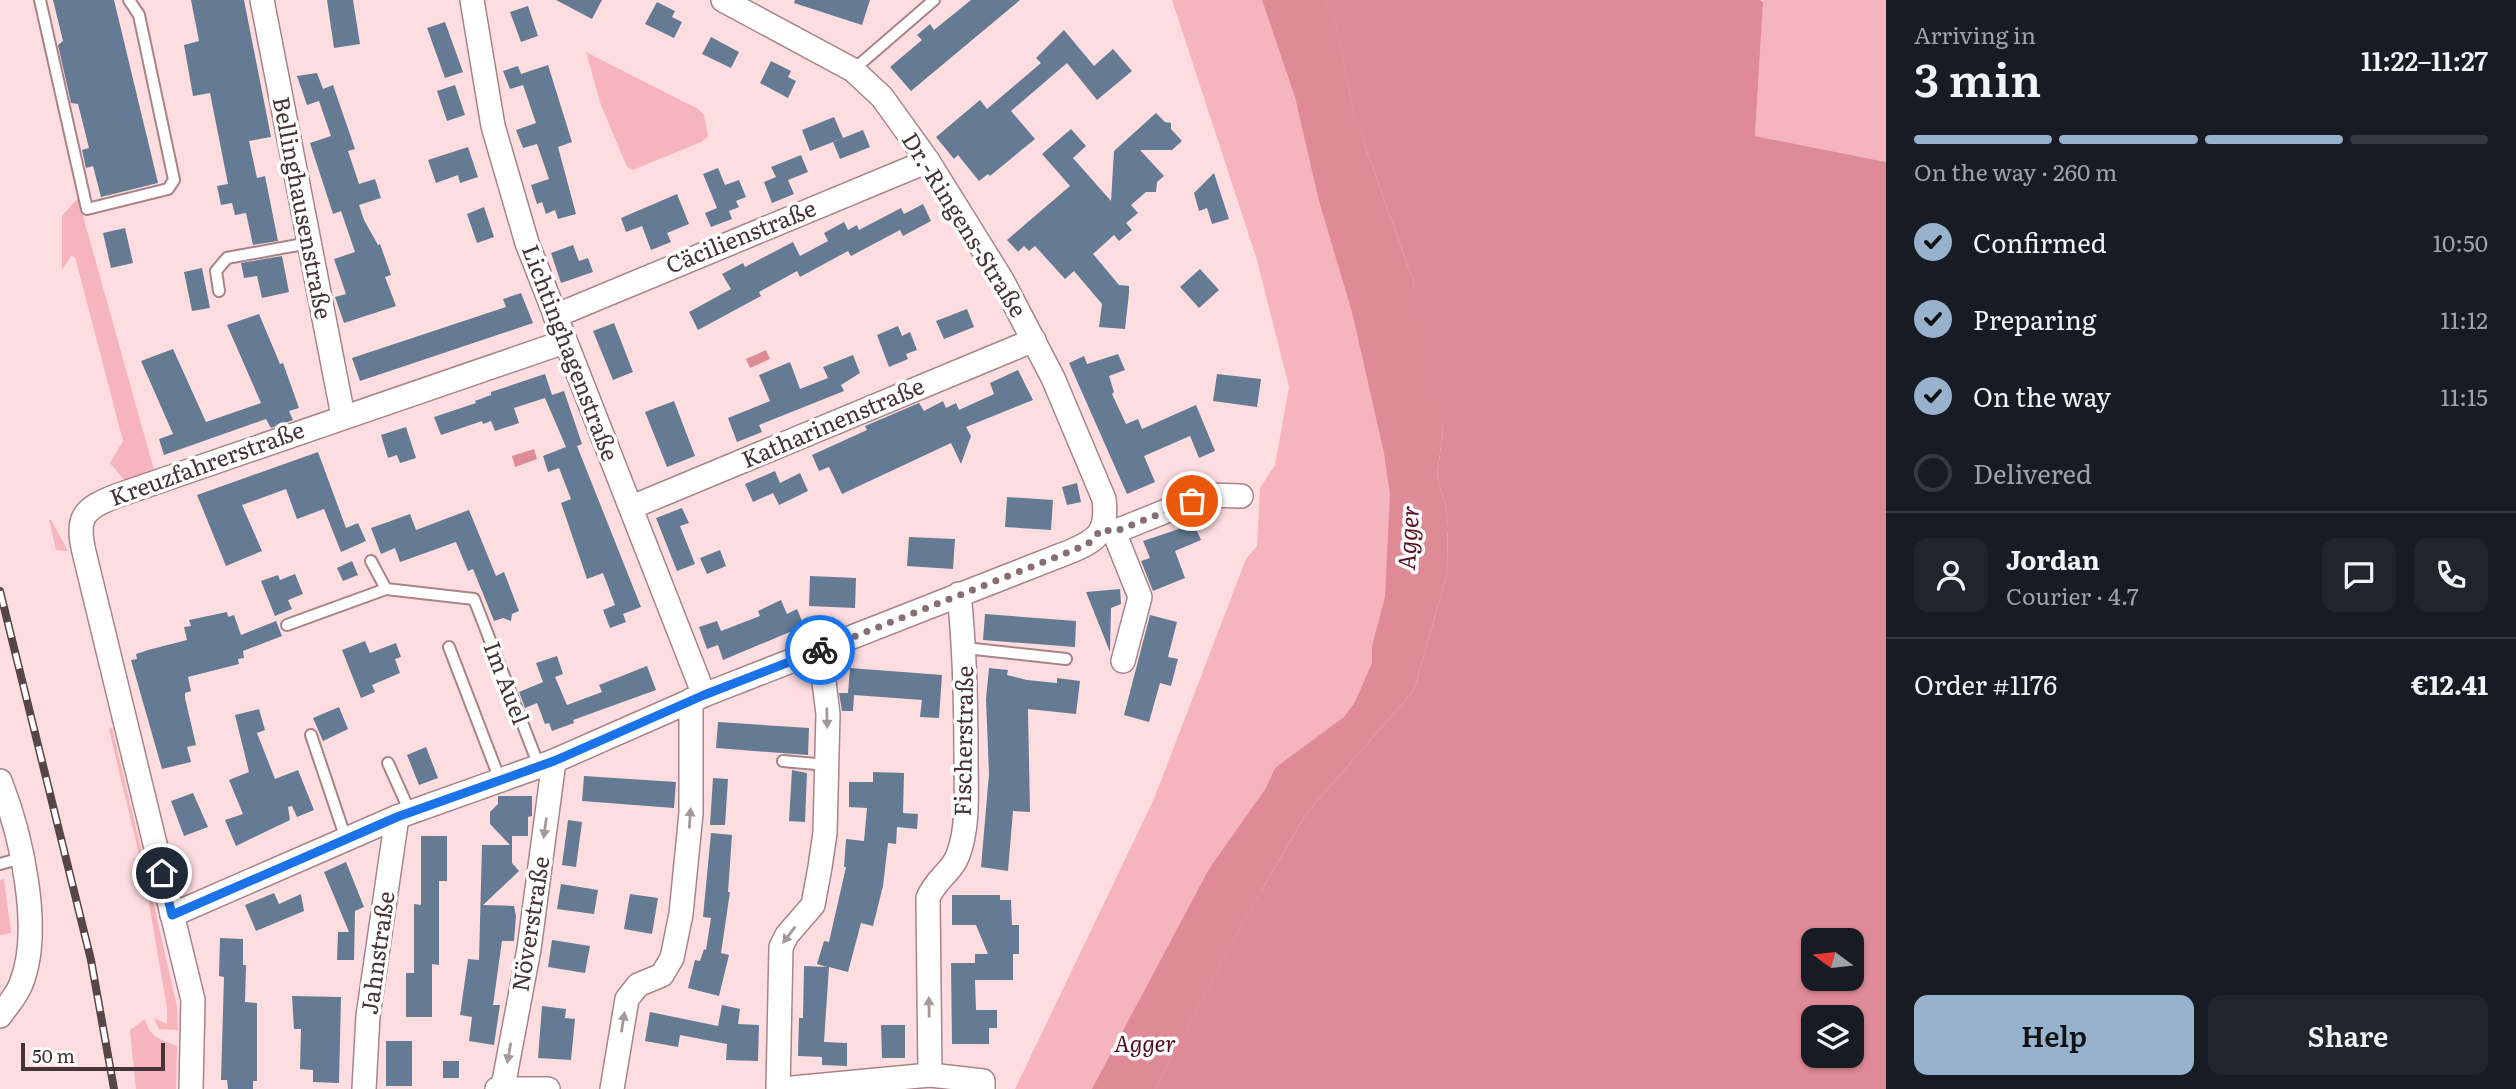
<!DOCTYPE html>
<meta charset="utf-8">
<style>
:root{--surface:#171b24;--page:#20242c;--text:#f1f3f6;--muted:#9ea1a6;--line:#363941;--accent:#96b2cc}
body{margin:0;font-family:Literata,serif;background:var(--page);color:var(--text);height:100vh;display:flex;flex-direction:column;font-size:26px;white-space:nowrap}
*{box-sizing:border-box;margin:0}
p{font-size:23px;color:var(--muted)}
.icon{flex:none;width:38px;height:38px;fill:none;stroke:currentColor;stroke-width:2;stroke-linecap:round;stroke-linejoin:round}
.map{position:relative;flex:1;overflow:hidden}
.details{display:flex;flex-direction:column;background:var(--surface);width:630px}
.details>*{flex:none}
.needle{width:46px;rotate:285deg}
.tools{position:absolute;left:1801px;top:928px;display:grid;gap:14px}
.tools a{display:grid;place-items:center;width:63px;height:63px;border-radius:14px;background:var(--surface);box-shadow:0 2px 5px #0004;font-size:35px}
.scale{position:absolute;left:21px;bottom:18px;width:144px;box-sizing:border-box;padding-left:7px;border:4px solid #443436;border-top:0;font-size:19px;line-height:24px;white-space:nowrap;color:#443436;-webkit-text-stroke:5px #fff;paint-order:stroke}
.pin{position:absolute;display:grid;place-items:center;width:60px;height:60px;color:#fff;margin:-30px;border:4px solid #fff;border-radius:50%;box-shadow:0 2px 7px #0007}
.courier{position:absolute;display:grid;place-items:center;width:70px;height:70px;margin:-35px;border:5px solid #1a73e8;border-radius:50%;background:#fff;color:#222;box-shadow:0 2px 9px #0007}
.headline em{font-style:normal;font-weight:600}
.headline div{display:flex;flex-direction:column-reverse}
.headline{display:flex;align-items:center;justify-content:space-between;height:119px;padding:0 28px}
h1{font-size:46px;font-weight:600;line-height:52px}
.bar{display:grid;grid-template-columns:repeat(4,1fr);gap:10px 7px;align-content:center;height:84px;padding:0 28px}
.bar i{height:9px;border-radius:5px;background:var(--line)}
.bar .active{background:var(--accent)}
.bar p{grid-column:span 4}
.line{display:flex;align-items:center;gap:18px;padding:0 28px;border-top:2px solid var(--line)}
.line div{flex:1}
.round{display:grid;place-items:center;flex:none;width:74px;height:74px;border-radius:14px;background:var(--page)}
ol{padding:0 28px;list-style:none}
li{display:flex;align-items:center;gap:21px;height:77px}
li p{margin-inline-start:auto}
li .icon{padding:7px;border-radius:50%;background:var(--accent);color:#111;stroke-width:4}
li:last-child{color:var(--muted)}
li i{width:38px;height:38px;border:4px solid var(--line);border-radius:50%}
.primary-button{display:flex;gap:14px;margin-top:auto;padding:14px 28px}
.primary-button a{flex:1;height:80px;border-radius:14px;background:var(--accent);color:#111;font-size:28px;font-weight:600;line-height:80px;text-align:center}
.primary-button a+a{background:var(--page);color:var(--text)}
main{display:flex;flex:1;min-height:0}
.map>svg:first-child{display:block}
.green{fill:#f6b4bc}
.forest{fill:#df8b97;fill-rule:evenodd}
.water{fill:#df8b96}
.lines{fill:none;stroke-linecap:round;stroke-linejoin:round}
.stream{stroke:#df8b96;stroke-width:6}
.building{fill:#647b93}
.service-casing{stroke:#a88488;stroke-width:14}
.minor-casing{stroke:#a88488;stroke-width:26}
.service{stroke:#fff;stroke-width:10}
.minor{stroke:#fff;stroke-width:23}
.rail-casing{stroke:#574648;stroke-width:8}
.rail{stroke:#fff;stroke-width:5;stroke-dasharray:16;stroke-linecap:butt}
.oneway{fill:#a29a9a}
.done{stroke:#856f72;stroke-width:7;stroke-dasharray:0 12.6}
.route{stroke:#1a73e8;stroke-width:9}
.labels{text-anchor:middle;stroke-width:7;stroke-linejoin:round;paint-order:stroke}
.street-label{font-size:23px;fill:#443436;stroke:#fff}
.park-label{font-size:23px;font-style:italic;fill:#55091f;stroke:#fff}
.water-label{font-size:24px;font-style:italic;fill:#5c1125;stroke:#fff}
</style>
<main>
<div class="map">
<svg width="1886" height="1089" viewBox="0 0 1886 1089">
<rect width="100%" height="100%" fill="#fedde1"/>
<g class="green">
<polygon points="1172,0 1335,0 1446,551 1274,858 1238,943 1166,1089 1015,1089 1154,799 1246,559 1257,546 1260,488 1275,465 1289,387 1257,260"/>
<polygon points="1763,0 1886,0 1886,162 1755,136"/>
<polygon points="586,52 698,109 704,115 708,136 701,142 633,170 627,167 601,105"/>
<polygon points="78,198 154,470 125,481 110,463 123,441 75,257 71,256 62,270 62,216"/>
<polygon points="49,520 51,520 68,551 56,550"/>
<polygon points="112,728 147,874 144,875 109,729"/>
<polygon points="4,879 11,933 0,935 0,880"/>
<polygon points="148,879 177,1007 178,1030 159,1029 154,1018 167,1024 167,1008 145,880"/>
<path d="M145 1019C149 1037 161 1040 177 1046L176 1089H136L130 1030Z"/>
</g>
<path class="forest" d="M1325 0H1760L1763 2 1755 136 1886 162V1089H1155L1239 929 1306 814 1414 690 1448 570 1447 511 1437 476 1443 431 1414 283 1354 115 1336 23ZM1813 940H1852V978H1813ZM1813 1017H1852V1055H1813Z"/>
<g class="water">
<polygon points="1262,0 1325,0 1336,23 1354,115 1414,283 1430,347 1443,431 1437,476 1447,511 1448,570 1414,690 1306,814 1239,929 1155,1089 1092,1089 1209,869 1266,788 1275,768 1344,717 1355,702 1372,663 1372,646 1385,597 1390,494 1384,453 1352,312 1319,201 1295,97"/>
<polygon points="766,350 770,359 750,368 746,359"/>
<polygon points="534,449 537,459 515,467 512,456"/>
</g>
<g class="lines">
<g class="stream">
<polyline points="1440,527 1446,527 1458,535 1474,535"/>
<polyline points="1500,532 1569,524 1630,522 1706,511 1733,489 1783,478 1849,485 1879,453 1886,454"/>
<polyline points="1255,891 1303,915"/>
<polyline points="1322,928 1374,957 1410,991 1434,1020 1532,1089"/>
</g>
</g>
<g class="building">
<polygon points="53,0 114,0 158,183 101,197 93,166 86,168 82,150 89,148 78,104 71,103 58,45 63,41"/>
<polygon points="191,0 244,0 271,137 249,141 257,178 265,176 278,241 253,245 246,213 235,215 232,203 221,205 217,186 228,184 210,93 193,96 184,45 199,41"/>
<polygon points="327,0 353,0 360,44 334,48"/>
<polygon points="556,0 602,0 592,19"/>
<polygon points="795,0 870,0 862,25 794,3"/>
<polygon points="971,0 1020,0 911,91 890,67 922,40 917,35 930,24 934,30"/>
<polygon points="657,2 675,11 672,17 682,22 674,38 645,24"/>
<polygon points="528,6 538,36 521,42 510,12"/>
<polygon points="445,22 463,72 445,78 427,28"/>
<polygon points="1064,30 1094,66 1113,49 1132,71 1097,100 1067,63 1011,111 1035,139 990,176 988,174 979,181 958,155 954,159 936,137 980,100 987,109 1041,63 1036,58"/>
<polygon points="711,37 739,52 731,68 702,54"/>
<polygon points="771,61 791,71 788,77 796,81 788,98 760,83"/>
<polygon points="548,65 572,142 558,147 576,214 558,219 555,210 546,214 542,202 537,204 531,185 549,179 537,144 523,148 516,130 536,123 523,85 510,89 503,71 518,66 521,74"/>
<polygon points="317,73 323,89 333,85 355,149 348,151 359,184 375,179 381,198 359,205 364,220 378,245 380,244 391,275 385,277 396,306 344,323 335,297 346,294 334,259 355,252 341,211 333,214 310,143 331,136 319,101 307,105 297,76"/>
<polygon points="455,85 465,115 447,121 437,91"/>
<polygon points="1156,113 1165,122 1171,123 1171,129 1182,141 1172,150 1140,150 1164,176 1157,182 1156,192 1146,192 1131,205 1138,213 1126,223 1132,230 1119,241 1114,235 1093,254 1119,285 1129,286 1129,293 1125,329 1099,327 1102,304 1074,271 1065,279 1035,246 1029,251 1024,246 1018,252 1007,240 1070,186 1042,154 1071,129 1086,146 1073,158 1111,201 1114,151"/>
<polygon points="834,117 843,138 810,151 802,130"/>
<polygon points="863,130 870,147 840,159 833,142"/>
<polygon points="468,147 478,177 460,183 458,175 436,183 428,160"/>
<polygon points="801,155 808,172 788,180 794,194 772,203 764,182 776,177 771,167"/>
<polygon points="718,168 725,185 739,180 746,197 736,201 739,207 729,211 732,219 711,227 705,213 717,208 703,174"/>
<polygon points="1214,173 1229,219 1212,224 1207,208 1199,211 1194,193"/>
<polygon points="677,194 689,224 667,233 671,242 651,250 642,226 626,232 621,218"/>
<polygon points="923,204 931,221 903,236 900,230 851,256 848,251 800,277 797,271 759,292 761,296 698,330 689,312 731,289 722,274 743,263 745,267 793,242 800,256 828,241 824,233 844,222 848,230 857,225 859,230 901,208 904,214"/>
<polygon points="484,207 494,237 477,243 467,214"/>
<polygon points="125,228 133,263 111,268 103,233"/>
<polygon points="573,245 579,261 588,258 593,272 561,283 551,253"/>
<polygon points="282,256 289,292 262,298 257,276 244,278 241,263"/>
<polygon points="202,268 210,308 192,311 184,272"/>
<polygon points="1200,269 1219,290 1199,308 1180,287"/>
<polygon points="521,293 533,323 360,381 352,358 506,307 503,299"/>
<polygon points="967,309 974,327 944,339 936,321"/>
<polygon points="259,314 280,364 283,363 299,408 289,411 293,420 271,428 266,419 164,455 159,439 173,434 141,361 173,349 206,422 261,403 227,325"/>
<polygon points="614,323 633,372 613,380 593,331"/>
<polygon points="898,326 902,336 910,332 917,350 906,354 908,359 889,367 877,335"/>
<polygon points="1118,354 1125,370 1109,376 1114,392 1112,394 1126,424 1138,419 1142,429 1196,405 1215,451 1199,458 1190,436 1144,456 1155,482 1127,494 1069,363 1084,356 1087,364"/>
<polygon points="853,355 860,373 841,385 844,391 759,425 762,432 737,442 728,418 770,401 759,375 790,362 800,389 828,378 823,367"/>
<polygon points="1018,370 1033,400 966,427 971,436 961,464 951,443 842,494 829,467 819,471 812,455 867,430 865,426 919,403 924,411 943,401 946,408 956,403 959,410 994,394 990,383"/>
<polygon points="545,374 552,395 564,391 582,444 577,446 641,607 623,614 626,622 610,628 603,610 615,605 603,573 587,579 561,503 571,499 559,468 548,472 543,456 566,447 545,398 514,408 519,423 495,431 491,421 483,424 482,421 441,435 434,417 476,403 475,401 491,395 491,392"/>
<polygon points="1217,374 1261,379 1257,407 1213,401"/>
<polygon points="674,401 695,456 667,467 645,412"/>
<polygon points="406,427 416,458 400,463 397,455 388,458 381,435"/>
<polygon points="318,452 346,528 358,523 366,541 341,552 324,509 297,519 286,489 242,505 262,551 226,566 197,495"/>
<polygon points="775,471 780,483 800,473 808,491 779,505 773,493 753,502 745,484"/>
<polygon points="1077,483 1081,502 1067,505 1062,487"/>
<polygon points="1007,497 1053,500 1051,530 1005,527"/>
<polygon points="682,508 689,523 680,526 695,564 677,571 656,518"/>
<polygon points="469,510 496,576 504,572 519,611 512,614 511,621 503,618 494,621 473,569 468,571 456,542 400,562 395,548 381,554 371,528 410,514 416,530"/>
<polygon points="1194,524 1201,540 1175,551 1185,578 1153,591 1141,561 1150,558 1143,541"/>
<polygon points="909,537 955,539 953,569 907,566"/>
<polygon points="720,550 726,566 707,574 700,558"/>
<polygon points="352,561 358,575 343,581 337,568"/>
<polygon points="295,574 303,594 288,600 292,609 275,616 261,581 278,575 280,580"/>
<polygon points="810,576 856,578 855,608 809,606"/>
<polygon points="1120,589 1121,604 1111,608 1110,652 1086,592"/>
<polygon points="781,600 787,614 797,609 804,626 723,660 718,645 707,649 699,627 717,621 721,631 760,616 758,611"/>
<polygon points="227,612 228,617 234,615 241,635 276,621 282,636 243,651 244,658 238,659 239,664 188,677 191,691 185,693 185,698 196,745 187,747 191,762 162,769 131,660 137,659 136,654 148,650 187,640 184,627 191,626 189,620"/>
<polygon points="985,614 1076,621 1075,647 983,640"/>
<polygon points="1150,615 1177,622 1168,657 1178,659 1171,686 1160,683 1149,722 1124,715"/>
<polygon points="365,641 370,653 396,643 401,657 395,659 400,673 372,685 375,692 361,698 342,650"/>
<polygon points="557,656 563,674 555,677 567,705 602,692 599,685 647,666 656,690 573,720 574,723 552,731 549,723 545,724 537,703 525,708 519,692 548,680 543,682 536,663"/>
<polygon points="850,668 942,675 939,718 920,717 922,700 854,695 853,711 842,711 839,693 848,693"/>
<polygon points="989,668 1008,670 1007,675 1027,680 1057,683 1057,678 1080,681 1076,714 1028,709 1030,812 1013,811 1008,871 981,867 989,774 986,699"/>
<polygon points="339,707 348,729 323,741 313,718"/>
<polygon points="259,709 265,730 257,733 275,779 298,770 314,810 297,817 292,806 288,807 290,820 236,846 225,820 243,814 229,780 249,772 235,715"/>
<polygon points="718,722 809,728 808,755 716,748"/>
<polygon points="426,747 438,778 419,785 407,755"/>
<polygon points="792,770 807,773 805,822 789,821"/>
<polygon points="873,772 904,773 903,813 918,814 917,829 897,827 896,844 888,843 883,886 873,926 861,923 848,972 829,967 824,1042 847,1043 847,1066 822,1065 822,1057 798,1056 799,1018 803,1018 804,966 827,967 817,964 824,941 829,942 846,867 844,867 846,839 864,841 867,808 849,807 849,782 873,782"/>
<polygon points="584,776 676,782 674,808 582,801"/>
<polygon points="713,778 728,779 725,825 710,825"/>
<polygon points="193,793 208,827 184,836 171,801"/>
<polygon points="498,796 532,796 532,816 528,817 528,836 512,836 512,863 519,871 483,905 514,906 516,916 514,941 502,941 493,1005 500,1005 494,1045 469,1041 472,1017 460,1015 468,959 479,960 482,845 510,845 490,824 490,812 498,804"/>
<polygon points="568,820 582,822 576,867 562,865"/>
<polygon points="711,833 732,835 728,892 730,892 721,953 729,955 719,996 688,988 695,960 700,961 704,949 706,950 711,918 703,917"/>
<polygon points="421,836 447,836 447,881 439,881 439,965 432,964 432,1017 406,1017 406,973 414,973 414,904 421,905"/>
<polygon points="346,862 364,907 355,911 354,960 337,960 338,932 349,932 324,872"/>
<polygon points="561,884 598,890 594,914 557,909"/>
<polygon points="274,893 279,904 301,894 304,911 256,931 245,905"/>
<polygon points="630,894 658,898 652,934 624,929"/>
<polygon points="952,895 1000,895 1000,900 1011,900 1012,925 1019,925 1019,954 1013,954 1013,980 975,980 976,1010 997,1010 997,1028 989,1028 989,1044 952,1044 951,963 975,963 975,954 988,954 976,925 952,925"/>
<polygon points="220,938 243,939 243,965 246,965 245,1002 257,1003 257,1081 253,1081 253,1089 228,1089 227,1080 221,1080 224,977 219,976"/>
<polygon points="552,940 590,946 585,973 548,967"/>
<polygon points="292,996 341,997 339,1083 313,1082 313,1070 300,1069 301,1029 294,1029"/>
<polygon points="722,1005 740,1009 738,1024 759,1025 758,1061 726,1060 727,1044 680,1035 678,1047 645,1041 650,1012 718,1026"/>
<polygon points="542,1006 566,1009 565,1018 575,1019 571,1060 538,1058"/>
<polygon points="881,1025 905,1025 905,1058 882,1058"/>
<rect x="386" y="1041" width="26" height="45"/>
<rect x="443" y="1061" width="16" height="17"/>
</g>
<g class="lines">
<g class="service-casing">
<g id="service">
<polyline points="40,0 87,209 168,189 174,180 139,15 129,0"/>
<polyline points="853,70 934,0"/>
<polyline points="219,291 216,271 227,258 309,243"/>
<polyline points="371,561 386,589 474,599 539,766"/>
<polyline points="287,625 386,589"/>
<polyline points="449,647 500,780"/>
<polyline points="965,648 1066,659"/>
<polyline points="311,735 346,839"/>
<polyline points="783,761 827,765"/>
<polyline points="388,763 410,812"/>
<polyline points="0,864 22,858"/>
</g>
</g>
<g class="minor-casing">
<g id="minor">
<polyline points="262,0 343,416"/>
<polyline points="472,0 493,126 527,243 704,695"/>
<polyline points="555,316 928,161"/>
<polyline points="632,507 1034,340"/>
<polyline points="1102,529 1114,532 1206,495 1241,496"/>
<polyline points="1114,532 1140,597 1123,661"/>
<path d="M0 781C21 834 43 930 21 984 17 995 7 1006 0 1016"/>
<path d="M172 915 397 817 554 761 704 695 1069 552C1098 540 1108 532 1104 499L1053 378 1002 280 928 161 882 97 853 70 723 0"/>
<path d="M930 1075 928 898C936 878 952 872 958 855 969 826 966 790 966 759 966 704 965 649 959 594"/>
<polyline points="503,1087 529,949 554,761"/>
<path d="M191 1089 193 1000 84 552C76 517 83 509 116 496L564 342"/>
<polyline points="364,1089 368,1016 397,817"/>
<polyline points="497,1089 548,1089"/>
<polyline points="612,1089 627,999 638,985 662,975 672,958 681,914 691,813 691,700"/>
<polyline points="778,1089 781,947 787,935 813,905 820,867 825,833 828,714 820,650"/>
<polyline points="782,1089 930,1075 983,1081 983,1089"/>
</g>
</g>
<use href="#service" class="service"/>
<use href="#minor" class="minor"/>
<g class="rail-casing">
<polyline id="rail" points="0,591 91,960 114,1089"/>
</g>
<use href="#rail" class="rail"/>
</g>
<defs><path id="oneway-solid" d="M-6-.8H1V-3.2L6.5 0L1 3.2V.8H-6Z" transform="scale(1.75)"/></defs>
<g class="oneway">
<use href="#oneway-solid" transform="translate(827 718) rotate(89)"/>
<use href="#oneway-solid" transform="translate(690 818) rotate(-86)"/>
<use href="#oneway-solid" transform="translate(545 828) rotate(98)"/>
<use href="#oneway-solid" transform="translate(789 935) rotate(127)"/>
<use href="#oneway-solid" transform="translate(929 1007) rotate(-91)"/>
<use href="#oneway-solid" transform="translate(623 1022) rotate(-81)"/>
<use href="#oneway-solid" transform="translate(509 1053) rotate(100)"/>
</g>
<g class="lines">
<polyline class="done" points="820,650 1069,552 1088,544 1102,529 1114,532 1192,501"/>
<polyline class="route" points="162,873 172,915 397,817 554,761 704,695 820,650"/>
</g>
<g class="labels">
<g class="street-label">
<text transform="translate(302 208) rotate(79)" y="8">Bellinghausenstraße</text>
<text transform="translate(964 225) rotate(58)" y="8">Dr.-Ringens-Straße</text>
<text transform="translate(741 237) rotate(-22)" y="8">Cäcilienstraße</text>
<text transform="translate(570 353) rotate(69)" y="8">Lichtinghagenstraße</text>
<text transform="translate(833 423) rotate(-23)" y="8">Katharinenstraße</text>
<text transform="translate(207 464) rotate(-20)" y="8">Kreuzfahrerstraße</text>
<text transform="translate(506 683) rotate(69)" y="8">Im Auel</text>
<text transform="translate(964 741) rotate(-89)" y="8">Fischerstraße</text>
<text transform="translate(531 924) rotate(-81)" y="8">Növerstraße</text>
<text transform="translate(378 953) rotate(-82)" y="8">Jahnstraße</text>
</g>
<g class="park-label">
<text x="1145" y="1052">Agger</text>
</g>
<g class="water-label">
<text transform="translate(1409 538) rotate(-86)" y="8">Agger</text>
</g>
</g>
</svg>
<div class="tools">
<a><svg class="needle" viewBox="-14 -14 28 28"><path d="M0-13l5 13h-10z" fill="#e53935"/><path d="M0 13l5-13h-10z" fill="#9ea1a6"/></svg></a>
<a><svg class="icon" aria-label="layers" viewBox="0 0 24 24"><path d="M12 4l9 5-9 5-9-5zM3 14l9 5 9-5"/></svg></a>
</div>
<div class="scale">50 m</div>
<div class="pin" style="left:1192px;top:501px;background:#ea580c"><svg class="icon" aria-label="bag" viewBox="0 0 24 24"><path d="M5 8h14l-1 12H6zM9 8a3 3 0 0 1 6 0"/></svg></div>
<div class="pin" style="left:162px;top:873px;background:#1f2937"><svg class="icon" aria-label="home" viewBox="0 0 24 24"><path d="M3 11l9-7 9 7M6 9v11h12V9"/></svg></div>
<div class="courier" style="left:820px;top:650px"><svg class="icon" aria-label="bike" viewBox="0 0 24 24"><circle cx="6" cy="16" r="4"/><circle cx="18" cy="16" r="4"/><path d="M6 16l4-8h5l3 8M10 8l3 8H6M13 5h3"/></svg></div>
</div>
<section class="details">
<div class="headline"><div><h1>3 min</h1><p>Arriving in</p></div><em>11:22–11:27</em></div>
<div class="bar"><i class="active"></i><i class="active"></i><i class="active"></i><i></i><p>On the way · 260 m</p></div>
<ol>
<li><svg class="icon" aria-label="check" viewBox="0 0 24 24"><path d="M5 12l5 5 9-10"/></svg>Confirmed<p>10:50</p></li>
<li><svg class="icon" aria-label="check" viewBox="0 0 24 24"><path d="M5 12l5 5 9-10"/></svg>Preparing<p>11:12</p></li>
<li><svg class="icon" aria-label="check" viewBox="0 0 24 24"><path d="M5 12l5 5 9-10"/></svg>On the way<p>11:15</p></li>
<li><i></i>Delivered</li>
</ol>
<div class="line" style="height:126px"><a class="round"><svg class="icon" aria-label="person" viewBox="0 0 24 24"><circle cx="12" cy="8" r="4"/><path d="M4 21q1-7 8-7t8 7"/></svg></a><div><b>Jordan</b><p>Courier · 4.7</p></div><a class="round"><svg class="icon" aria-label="chat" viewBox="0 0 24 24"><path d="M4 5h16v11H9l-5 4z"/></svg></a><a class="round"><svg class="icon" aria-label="phone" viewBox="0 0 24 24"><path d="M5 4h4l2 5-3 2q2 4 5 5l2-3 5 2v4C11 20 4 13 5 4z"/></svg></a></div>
<div class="line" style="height:91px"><div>Order #1176</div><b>€12.41</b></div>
<div class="primary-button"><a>Help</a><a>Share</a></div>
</section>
</main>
